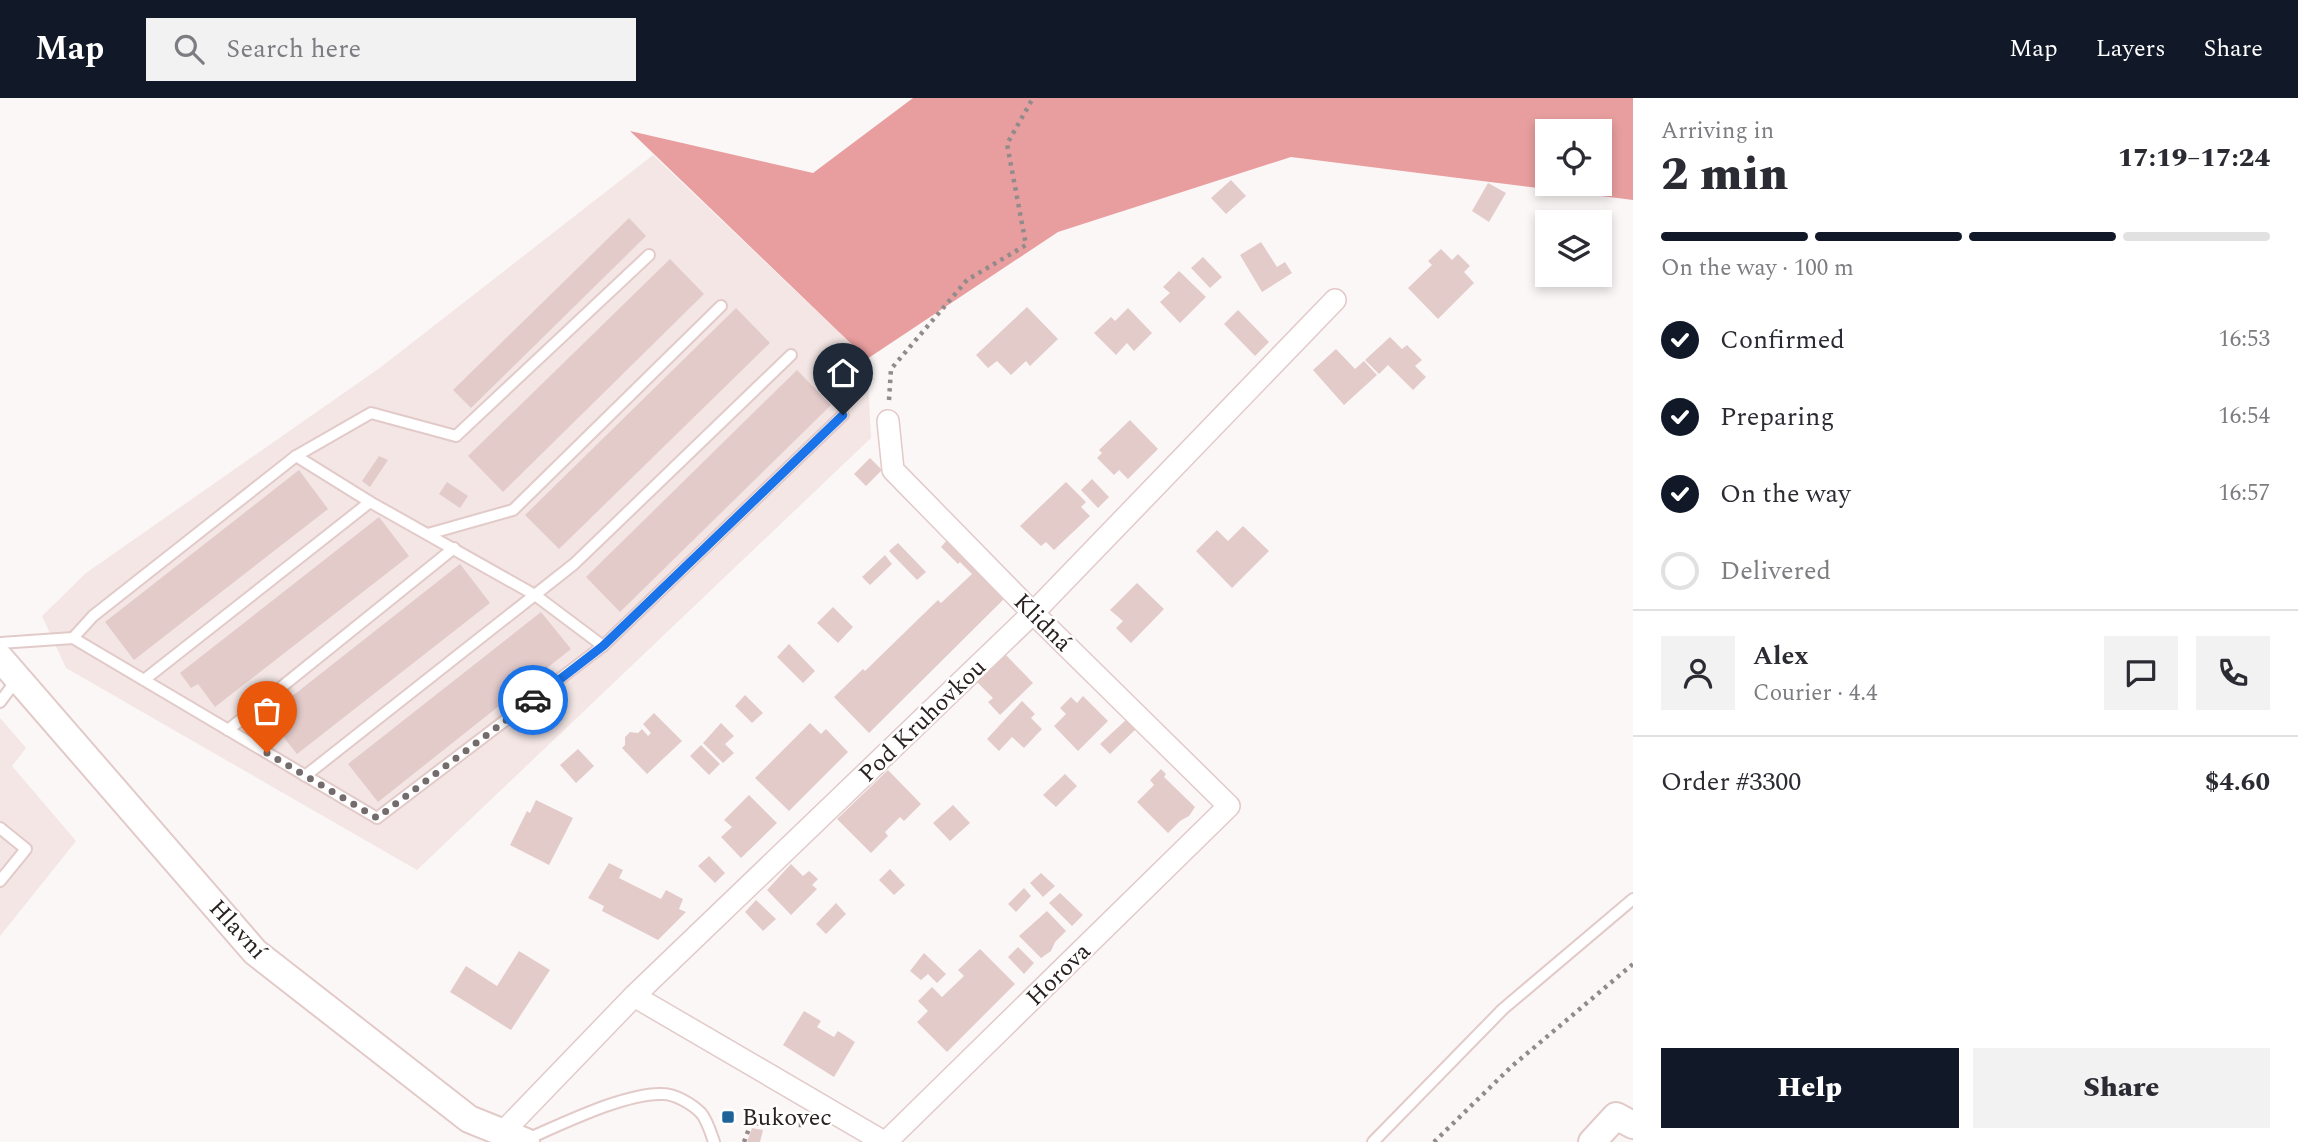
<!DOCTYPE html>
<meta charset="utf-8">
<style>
:root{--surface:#fff;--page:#f2f2f3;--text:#2b2b33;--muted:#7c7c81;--line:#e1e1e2;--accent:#111827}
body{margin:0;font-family:Spectral,serif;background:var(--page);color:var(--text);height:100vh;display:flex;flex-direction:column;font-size:26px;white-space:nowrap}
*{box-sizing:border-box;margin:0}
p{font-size:23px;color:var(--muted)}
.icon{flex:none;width:38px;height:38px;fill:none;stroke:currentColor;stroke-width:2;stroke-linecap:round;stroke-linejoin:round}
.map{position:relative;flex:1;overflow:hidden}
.panel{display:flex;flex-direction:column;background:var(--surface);width:665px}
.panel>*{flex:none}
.tools{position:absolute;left:1535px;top:21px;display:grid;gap:14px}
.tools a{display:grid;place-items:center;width:77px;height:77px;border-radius:0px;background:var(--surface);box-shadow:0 4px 10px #0003;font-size:35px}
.pin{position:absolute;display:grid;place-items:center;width:60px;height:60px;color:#fff;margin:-72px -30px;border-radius:50% 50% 50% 0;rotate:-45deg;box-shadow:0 0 7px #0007}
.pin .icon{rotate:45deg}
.courier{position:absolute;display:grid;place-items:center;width:70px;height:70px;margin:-35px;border:5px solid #1a73e8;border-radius:50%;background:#fff;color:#222;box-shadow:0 2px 9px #0007}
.head em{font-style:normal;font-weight:800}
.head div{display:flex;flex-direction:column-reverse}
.head{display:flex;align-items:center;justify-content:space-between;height:119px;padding:0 28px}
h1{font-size:46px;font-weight:800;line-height:52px}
.bar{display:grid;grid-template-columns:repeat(4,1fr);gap:10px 7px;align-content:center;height:84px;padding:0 28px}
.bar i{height:9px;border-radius:5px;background:var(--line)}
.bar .selected{background:var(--accent)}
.bar p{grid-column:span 4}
.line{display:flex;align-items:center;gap:18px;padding:0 28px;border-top:2px solid var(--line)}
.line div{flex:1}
.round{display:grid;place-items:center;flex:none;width:74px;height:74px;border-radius:0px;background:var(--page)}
ol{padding:0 28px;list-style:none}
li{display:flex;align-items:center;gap:21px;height:77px}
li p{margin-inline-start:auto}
li .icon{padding:7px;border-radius:50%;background:var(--accent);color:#fff;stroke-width:4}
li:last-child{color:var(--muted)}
li i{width:38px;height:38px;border:4px solid var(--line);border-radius:50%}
.action{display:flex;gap:14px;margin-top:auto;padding:14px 28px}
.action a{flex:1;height:80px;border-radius:0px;background:var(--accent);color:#fff;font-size:28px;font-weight:800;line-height:80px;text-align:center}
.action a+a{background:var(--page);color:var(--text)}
header{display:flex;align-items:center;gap:42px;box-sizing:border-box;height:98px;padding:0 35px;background:var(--accent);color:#fff}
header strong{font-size:33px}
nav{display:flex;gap:38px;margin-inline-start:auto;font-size:24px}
.search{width:490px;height:63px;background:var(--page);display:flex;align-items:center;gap:18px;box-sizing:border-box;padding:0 24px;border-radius:0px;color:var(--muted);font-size:26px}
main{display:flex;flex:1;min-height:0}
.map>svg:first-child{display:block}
.built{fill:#f3e6e5}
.forest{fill:#e89e9e;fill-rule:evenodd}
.building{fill:#e3cbca}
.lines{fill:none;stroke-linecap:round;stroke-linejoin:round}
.service-casing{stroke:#e2cac9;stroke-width:14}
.minor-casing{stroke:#e2cac9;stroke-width:24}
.tertiary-casing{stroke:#e2cac9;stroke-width:30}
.path{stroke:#928b8b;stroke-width:4.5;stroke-dasharray:3.5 5;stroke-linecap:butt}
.service{stroke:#fff;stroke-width:10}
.minor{stroke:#fff;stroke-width:21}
.tertiary{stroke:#fff;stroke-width:26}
.done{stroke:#746c6c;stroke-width:7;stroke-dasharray:0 12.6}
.route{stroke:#1a73e8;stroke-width:9}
.poi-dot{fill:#1f6398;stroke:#fff;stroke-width:2.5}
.labels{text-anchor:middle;stroke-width:5;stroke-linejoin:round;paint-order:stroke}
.street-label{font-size:24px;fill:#2a2121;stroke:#fff}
.poi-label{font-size:24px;fill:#2a2121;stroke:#fff;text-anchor:start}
</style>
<header>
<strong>Map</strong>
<div class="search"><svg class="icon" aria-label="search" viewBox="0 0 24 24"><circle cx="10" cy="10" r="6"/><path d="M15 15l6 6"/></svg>Search here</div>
<nav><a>Map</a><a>Layers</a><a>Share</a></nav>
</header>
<main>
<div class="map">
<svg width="1633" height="1044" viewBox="0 0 1633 1044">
<rect width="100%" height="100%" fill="#fcf7f7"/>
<g class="built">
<polygon points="653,57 867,261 871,340 417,772 66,570 42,518 86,475 381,269"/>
<polygon points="0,620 26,650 12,668 76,743 0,838"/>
</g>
<path class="forest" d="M913 0H1633V102L1291 59 1058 134 867 261 630 33 813 75ZM1547 33H1600V86H1547Z"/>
<g class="building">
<polygon points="1231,82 1246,98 1226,116 1211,100"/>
<polygon points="1488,85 1506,95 1489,124 1472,113"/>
<polygon points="629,120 646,138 471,310 453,292"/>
<polygon points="1261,144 1277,169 1285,164 1292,175 1262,194 1240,157"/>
<polygon points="1441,151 1452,162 1458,156 1470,168 1464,174 1474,185 1438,221 1408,190 1432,167 1428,163"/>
<polygon points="1203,159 1222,179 1210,190 1191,170"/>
<polygon points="670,161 704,196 503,394 468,358"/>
<polygon points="1179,173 1206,199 1180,225 1160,204 1170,195 1163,189"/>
<polygon points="1027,209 1058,241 1030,268 1026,263 1011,277 997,263 988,270 976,257"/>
<polygon points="736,210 770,245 559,451 525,417"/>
<polygon points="1128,210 1152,235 1134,253 1127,245 1116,257 1094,235 1111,219 1115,223"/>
<polygon points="1238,212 1269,244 1255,258 1224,226"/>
<polygon points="1390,239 1402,251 1407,247 1422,262 1415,268 1426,279 1413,292 1388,267 1379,276 1365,262"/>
<polygon points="1336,251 1355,271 1364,263 1377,277 1344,307 1313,272"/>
<polygon points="797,272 831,307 620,514 586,479"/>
<polygon points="1130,322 1158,351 1128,381 1119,372 1114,377 1097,360 1102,355 1099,352"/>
<polygon points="379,358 388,362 370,389 362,383"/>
<polygon points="870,360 882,372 866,388 854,376"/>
<polygon points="299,372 328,411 134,562 105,524"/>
<polygon points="1092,381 1109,399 1098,410 1081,392"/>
<polygon points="447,384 468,398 460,410 439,396"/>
<polygon points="1066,384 1086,404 1081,409 1090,418 1054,452 1046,444 1041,448 1020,428"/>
<polygon points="379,419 409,458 215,609 198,586 191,590 180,575"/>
<polygon points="1243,428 1269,453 1232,490 1196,453 1217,432 1228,443"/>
<polygon points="948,441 1006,499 869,635 834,599 863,571 865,573 938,502 941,505 972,476 960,464 958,466 941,449"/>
<polygon points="898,445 926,474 917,482 889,453"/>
<polygon points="885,457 892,466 870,487 862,479"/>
<polygon points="460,466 490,505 297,656 267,618"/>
<polygon points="1137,485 1164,511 1131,545 1116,530 1123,523 1110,512"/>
<polygon points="833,509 853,529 838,545 817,525"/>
<polygon points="541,514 571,551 378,704 348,666"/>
<polygon points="789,546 815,573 803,585 777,559"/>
<polygon points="1006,557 1033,585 1000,617 988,604 993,600 977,584"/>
<polygon points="745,597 763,615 752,625 735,608"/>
<polygon points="1083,598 1108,623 1078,653 1054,628 1066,616 1060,610 1071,599 1077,605"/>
<polygon points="1022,603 1035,616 1031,620 1042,631 1024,650 1012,639 999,653 987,641"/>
<polygon points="654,615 682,643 647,676 622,650 625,647 625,639 630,634 638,635 642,631 648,638 651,635 643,626"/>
<polygon points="1127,621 1137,630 1110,656 1100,646"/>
<polygon points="721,625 734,638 725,646 734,655 723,665 703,645"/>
<polygon points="810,625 821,636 826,631 848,654 789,713 755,680"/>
<polygon points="701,647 720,666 709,677 690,658"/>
<polygon points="578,651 594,668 576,685 560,667"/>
<polygon points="1161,671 1166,676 1164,679 1195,709 1189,718 1180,723 1168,735 1137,704 1154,687 1150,682"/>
<polygon points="888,672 921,706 904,723 900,719 885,734 888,738 871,755 837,721"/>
<polygon points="1065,676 1077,688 1056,709 1043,697"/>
<polygon points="749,697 777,725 741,760 721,739 732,729 724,722"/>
<polygon points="536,702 573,720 549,767 510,747 527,713 530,715"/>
<polygon points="953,707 970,725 950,743 933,725"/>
<polygon points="709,758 725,775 715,785 698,768"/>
<polygon points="609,765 623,772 619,780 661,801 666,792 683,801 679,811 686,814 658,842 602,813 604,808 588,800"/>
<polygon points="791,766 803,778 809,773 818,781 812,787 817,791 791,817 767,792"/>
<polygon points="890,771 905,787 894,797 879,782"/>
<polygon points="1041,775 1055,788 1043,799 1030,785"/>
<polygon points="1024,790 1031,798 1016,814 1008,806"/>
<polygon points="1060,795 1083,817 1072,828 1049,805"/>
<polygon points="756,802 776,821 763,833 745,814"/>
<polygon points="836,805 846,816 826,836 816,826"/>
<polygon points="1047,813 1066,833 1055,844 1051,853 1041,860 1019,838"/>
<polygon points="1018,849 1034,865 1024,876 1008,859"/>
<polygon points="980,851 1015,886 947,954 917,924 928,913 918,903 932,889 942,899 964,878 958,872"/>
<polygon points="519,853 550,872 511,932 450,894 466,868 497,888"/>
<polygon points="924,855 946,876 937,885 928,876 921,882 910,873"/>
<polygon points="804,913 821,923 817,929 834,939 838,933 855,944 834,979 783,947"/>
<polygon points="752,1030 763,1032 760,1044 747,1044"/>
</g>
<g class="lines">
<g class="service-casing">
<g id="service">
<polyline points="296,358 370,404"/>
<polyline points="428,436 513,412 721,208"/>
<polyline points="73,540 93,518 296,358 371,315 456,338 649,157"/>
<polyline points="0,545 73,540 377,720 603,548 843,317"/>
<polyline points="144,582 370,404 535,497 603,548"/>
<polyline points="0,604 18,580"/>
<polyline points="228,632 454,450"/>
<polyline points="305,678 574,466 791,257"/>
<polyline points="0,730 26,751 0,783"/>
<path d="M525 1042C560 1027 626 994 663 996 675 996 692 1006 701 1015 707 1022 711 1035 714 1044"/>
<polyline points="1373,1044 1503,911 1633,801"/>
</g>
</g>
<g class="minor-casing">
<g id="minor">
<polyline points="634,898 884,1044"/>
<polyline points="503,1034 634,898 1033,515 1335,202"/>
<polyline points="886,1044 1229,708 1033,515 893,372 888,323"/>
</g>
</g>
<g class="tertiary-casing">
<g id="tertiary">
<polyline points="0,560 255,854 469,1021 526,1044"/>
<polyline points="1592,1044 1616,1018 1633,1027"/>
</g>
</g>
<g class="path">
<polyline points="889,302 891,271 967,182 1026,147 1007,46 1033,0"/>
<polyline points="744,1044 751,1025 801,1027 806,1025"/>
<polyline points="1434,1044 1511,969 1633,866"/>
</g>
<use href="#service" class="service"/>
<use href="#minor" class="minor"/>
<use href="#tertiary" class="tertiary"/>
</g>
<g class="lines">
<polyline class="done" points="267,655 377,720 533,602"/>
<polyline class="route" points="533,602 603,548 843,317"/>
</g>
<rect class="poi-dot" x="721" y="1012" width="14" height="14" rx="3.5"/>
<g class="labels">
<g class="street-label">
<text transform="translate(1043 524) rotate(45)" y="8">Klidná</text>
<text transform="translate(922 622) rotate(-44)" y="8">Pod Kruhovkou</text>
<text transform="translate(238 831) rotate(47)" y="8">Hlavní</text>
<text transform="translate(1058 876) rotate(-44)" y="8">Horova</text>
</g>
<g class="poi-label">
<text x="742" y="1027">Bukovec</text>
</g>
</g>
</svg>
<div class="tools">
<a><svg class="icon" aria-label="locate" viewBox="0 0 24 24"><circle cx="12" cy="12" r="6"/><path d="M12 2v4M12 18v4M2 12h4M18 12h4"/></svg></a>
<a><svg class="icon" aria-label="layers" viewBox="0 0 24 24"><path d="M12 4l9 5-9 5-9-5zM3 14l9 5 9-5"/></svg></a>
</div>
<div class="pin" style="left:267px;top:655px;background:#ea580c"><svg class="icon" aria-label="bag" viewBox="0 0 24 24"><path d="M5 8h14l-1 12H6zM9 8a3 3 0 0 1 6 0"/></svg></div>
<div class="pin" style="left:843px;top:317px;background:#1f2937"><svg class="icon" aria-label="home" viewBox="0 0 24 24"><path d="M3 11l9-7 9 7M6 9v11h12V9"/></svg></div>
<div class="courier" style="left:533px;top:602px"><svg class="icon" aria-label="car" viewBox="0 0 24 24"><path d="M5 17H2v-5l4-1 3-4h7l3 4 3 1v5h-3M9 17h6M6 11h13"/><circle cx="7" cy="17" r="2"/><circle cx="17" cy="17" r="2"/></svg></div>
</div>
<section class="panel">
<div class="head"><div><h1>2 min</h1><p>Arriving in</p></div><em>17:19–17:24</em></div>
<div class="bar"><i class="selected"></i><i class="selected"></i><i class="selected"></i><i></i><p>On the way · 100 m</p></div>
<ol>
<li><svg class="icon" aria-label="check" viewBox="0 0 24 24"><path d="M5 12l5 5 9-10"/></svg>Confirmed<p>16:53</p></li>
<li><svg class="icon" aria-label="check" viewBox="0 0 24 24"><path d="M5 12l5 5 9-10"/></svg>Preparing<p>16:54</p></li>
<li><svg class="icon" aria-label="check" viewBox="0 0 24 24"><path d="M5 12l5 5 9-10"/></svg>On the way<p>16:57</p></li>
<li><i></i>Delivered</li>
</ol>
<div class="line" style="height:126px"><a class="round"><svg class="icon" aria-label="person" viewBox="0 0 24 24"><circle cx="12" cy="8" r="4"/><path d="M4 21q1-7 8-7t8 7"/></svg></a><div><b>Alex</b><p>Courier · 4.4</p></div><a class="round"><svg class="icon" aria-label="chat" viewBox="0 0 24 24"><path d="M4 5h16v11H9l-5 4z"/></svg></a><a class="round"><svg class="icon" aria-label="phone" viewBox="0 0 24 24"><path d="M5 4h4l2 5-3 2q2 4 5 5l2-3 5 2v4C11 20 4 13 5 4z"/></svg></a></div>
<div class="line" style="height:91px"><div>Order #3300</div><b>$4.60</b></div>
<div class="action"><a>Help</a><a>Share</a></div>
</section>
</main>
